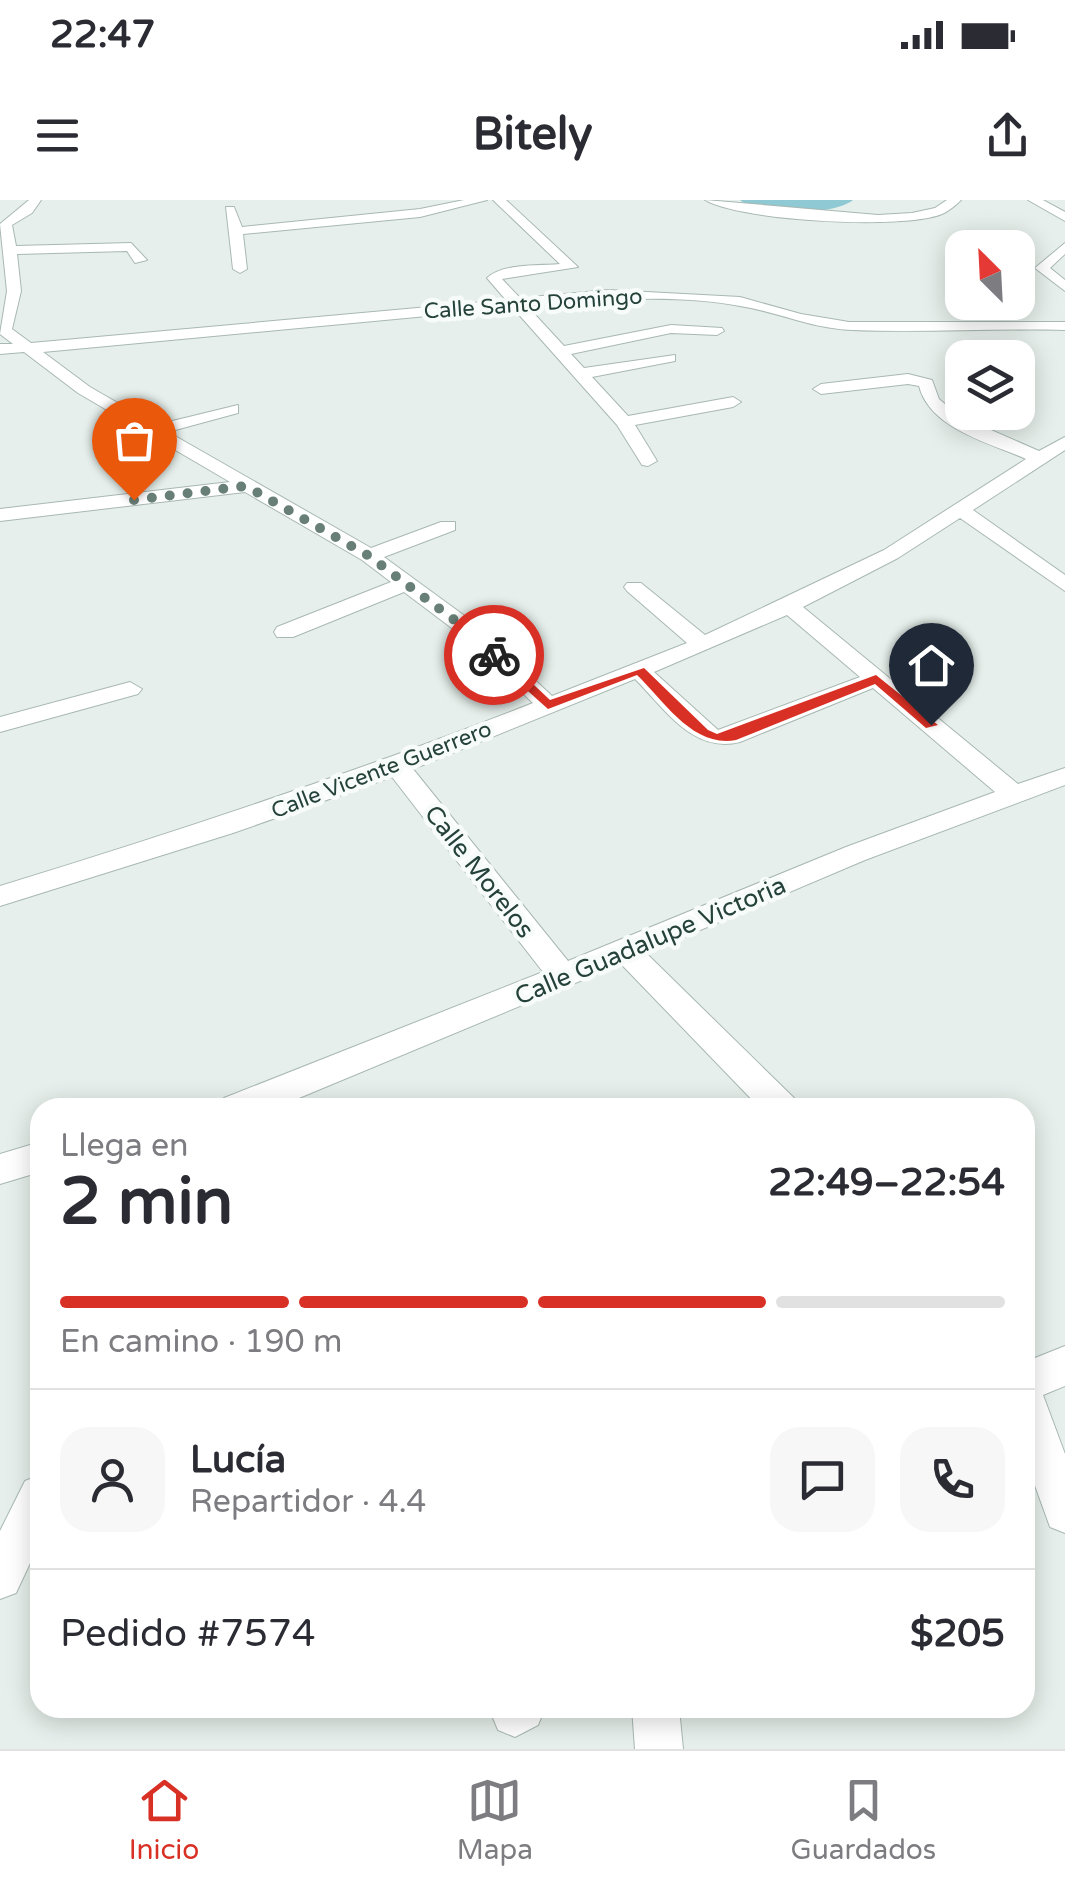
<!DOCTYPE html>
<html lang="es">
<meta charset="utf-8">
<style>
:root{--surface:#fff;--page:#f7f7f7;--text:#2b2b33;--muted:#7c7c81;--line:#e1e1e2;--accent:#d93025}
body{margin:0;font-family:"Varela Round",sans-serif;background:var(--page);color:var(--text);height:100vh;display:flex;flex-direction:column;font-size:38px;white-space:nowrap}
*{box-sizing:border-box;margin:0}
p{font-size:32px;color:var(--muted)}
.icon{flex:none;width:55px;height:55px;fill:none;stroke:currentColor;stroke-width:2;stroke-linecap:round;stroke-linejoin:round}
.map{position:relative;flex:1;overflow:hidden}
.details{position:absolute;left:30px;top:898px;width:1005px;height:620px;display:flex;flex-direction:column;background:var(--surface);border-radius:30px;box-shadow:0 5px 25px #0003}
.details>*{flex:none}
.needle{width:65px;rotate:336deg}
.buttons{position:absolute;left:945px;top:30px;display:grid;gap:20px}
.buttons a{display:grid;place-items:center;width:90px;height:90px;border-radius:20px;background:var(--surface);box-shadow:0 5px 25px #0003;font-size:50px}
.pin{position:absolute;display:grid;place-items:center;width:85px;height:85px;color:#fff;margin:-102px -42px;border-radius:50% 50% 50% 0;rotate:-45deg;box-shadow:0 0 10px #0007}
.pin .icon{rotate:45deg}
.courier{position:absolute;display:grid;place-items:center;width:100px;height:100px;margin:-50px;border:8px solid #d93025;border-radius:50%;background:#fff;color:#222;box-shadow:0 2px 12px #0007}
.summary em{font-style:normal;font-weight:800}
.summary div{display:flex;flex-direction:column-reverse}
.summary{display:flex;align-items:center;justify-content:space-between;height:170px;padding:0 30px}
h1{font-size:65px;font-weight:800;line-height:75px}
.bar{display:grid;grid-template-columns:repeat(4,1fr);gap:15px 10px;align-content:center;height:120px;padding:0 30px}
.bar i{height:12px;border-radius:8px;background:var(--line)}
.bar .on{background:var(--accent)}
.bar p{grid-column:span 4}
.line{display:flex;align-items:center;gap:25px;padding:0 30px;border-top:2px solid var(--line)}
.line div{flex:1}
.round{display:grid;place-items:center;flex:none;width:105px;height:105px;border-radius:30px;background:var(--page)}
.status{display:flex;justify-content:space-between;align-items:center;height:70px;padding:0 50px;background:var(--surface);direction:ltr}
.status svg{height:28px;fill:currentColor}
header{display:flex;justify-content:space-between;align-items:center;height:130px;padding:0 30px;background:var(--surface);font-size:45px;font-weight:800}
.menu{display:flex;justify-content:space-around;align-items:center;height:140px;border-top:2px solid var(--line);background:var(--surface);font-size:28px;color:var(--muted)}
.menu a{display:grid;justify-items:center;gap:5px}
.menu .on{color:var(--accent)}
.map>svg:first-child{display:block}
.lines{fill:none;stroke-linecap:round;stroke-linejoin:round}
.river{fill:#8ec9d4;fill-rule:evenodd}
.minor-casing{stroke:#a8b8b2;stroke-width:2}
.minor{fill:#fff;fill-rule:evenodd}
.route{fill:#d93025}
.done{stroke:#687f78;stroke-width:10;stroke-dasharray:0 18}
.labels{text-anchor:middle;stroke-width:9;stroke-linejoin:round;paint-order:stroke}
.far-street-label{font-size:22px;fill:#24423a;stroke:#f7fbf9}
.street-label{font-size:25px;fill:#24423a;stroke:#f7fbf9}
</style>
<div class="status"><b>22:47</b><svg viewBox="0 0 49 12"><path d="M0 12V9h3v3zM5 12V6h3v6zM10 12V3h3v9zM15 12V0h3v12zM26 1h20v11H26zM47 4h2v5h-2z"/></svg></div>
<header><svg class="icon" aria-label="menu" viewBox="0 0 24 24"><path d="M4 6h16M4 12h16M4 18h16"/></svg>Bitely<svg class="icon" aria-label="share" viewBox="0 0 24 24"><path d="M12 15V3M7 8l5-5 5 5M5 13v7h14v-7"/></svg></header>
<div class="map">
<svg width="1065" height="1549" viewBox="0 0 1065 1549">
<rect width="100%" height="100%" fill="#e6efeb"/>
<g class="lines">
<path class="river" d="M740 0H853C833 16 760 16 740 0Z"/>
<g class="minor-casing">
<g id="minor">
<path d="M29 0H41L32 13 12 25 16 46 131 43 147 60 135 63 127 51 17 54 21 91 12 129 31 143 506 100 487 78C504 63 538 66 560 64L493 0H506L578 67 502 79 520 98 609 90 740 97 801 114 849 122H1065V130C994 128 923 133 852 130 813 129 778 112 740 106 674 93 594 100 527 106L564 146 671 125 722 128 724 131 717 135 671 133 571 154 584 168 675 155V161L592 177 628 216 733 197 741 202 733 207 635 225 657 261 648 266 642 265 617 225 513 108 43 152 90 187 156 225 238 205V213L168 232 371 348 441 322H455V330L384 357 473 422 552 496 687 443 627 391 624 387 627 383H641L705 435 884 350 1026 259C990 243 930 229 919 186L908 184 821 194 813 189 821 184 908 174 932 180 939 199 959 216 1039 251 1065 237V250L973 310 1065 375V391L960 318 898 358 803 407 1018 584 1065 568V585L865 660 646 753 794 898 798 908H760L621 764 275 908H220L224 898 543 772 392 577 233 633 0 706V686C180 631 357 572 533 503L457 432 404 392 293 437H277L274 432 277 427 391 382 362 360 245 292 0 321V309L230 282 78 193 24 152 0 154V144H13L0 134 7 91 0 24ZM787 415 860 477 718 530 654 472ZM635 479C665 509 693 554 740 542L873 488 995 592 846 647 568 761 413 569Z"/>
<polygon points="464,0 487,0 420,17 243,34 247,69 240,73 233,69 226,7 234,7 242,27 420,9"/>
<path d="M705 0 878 15 912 13 935 8 947 0H961C956 5 949 11 942 14 903 30 741 21 705 0Z"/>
<polygon points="1028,0 1043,0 1065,12 1065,21"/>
<polygon points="1065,43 1065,54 1050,68 1065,80 1065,91 1035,68"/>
<polygon points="130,482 142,489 138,494 0,532 0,517"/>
<polygon points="40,942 40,972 0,984 0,954"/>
<polygon points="1065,1146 1065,1186 1043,1195 1065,1254 1065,1333 1050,1327 1025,1258 1025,1162"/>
<polygon points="40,1275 40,1342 16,1393 0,1399 0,1331 25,1281"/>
<polygon points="494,1508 545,1508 538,1525 515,1537 498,1530 491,1513"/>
<polygon points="632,1508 679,1508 683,1549 635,1549"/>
</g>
</g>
<use href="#minor" class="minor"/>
</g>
<path class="route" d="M490 452H499L550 500 644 468 708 530 717 534 876 475 938 525 926 528 875 484 736 540C693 548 665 502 637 475L548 509 490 457Z"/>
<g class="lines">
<polyline class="done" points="134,300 246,286 369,356 465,428 494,455"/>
</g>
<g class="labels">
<g class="far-street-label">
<text transform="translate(533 103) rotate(-4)" y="8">Calle Santo Domingo</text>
<text transform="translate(381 569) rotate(-21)" y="8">Calle Vicente Guerrero</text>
</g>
<g class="street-label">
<text transform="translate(480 671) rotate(52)" y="9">Calle Morelos</text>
<text transform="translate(650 740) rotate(-23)" y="9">Calle Guadalupe Victoria</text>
</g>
</g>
</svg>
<div class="buttons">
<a><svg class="needle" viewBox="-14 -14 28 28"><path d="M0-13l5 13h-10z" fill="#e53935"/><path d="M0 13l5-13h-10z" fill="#7c7c81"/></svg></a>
<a><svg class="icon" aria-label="layers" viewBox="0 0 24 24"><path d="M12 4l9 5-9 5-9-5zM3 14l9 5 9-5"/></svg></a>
</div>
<div class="pin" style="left:134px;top:300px;background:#ea580c"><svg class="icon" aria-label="bag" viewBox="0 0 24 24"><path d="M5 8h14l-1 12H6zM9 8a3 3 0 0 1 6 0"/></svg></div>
<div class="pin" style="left:931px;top:525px;background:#1f2937"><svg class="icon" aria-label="home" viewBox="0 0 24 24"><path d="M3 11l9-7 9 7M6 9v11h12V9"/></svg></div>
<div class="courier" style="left:494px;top:455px"><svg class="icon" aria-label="bike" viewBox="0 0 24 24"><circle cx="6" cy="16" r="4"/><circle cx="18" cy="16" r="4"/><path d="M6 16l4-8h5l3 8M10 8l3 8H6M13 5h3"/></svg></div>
<section class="details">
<div class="summary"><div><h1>2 min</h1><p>Llega en</p></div><em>22:49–22:54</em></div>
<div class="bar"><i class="on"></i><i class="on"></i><i class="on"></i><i></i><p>En camino · 190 m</p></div>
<div class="line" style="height:180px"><a class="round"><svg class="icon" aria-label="person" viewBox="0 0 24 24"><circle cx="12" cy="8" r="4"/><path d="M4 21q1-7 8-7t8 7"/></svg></a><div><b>Lucía</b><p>Repartidor · 4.4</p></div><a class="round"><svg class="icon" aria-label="chat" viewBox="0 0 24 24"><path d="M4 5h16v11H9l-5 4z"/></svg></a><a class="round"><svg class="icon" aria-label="phone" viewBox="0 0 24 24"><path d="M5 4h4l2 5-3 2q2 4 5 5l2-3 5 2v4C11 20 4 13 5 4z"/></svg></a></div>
<div class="line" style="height:130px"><div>Pedido #7574</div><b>$205</b></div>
</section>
</div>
<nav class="menu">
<a class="on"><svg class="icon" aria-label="home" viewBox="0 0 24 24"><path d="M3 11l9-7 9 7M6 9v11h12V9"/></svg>Inicio</a>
<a><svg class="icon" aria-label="map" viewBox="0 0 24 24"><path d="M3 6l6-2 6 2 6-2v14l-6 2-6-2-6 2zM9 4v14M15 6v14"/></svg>Mapa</a>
<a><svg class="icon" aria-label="saved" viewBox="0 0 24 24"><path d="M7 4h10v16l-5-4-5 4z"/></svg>Guardados</a>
</nav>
